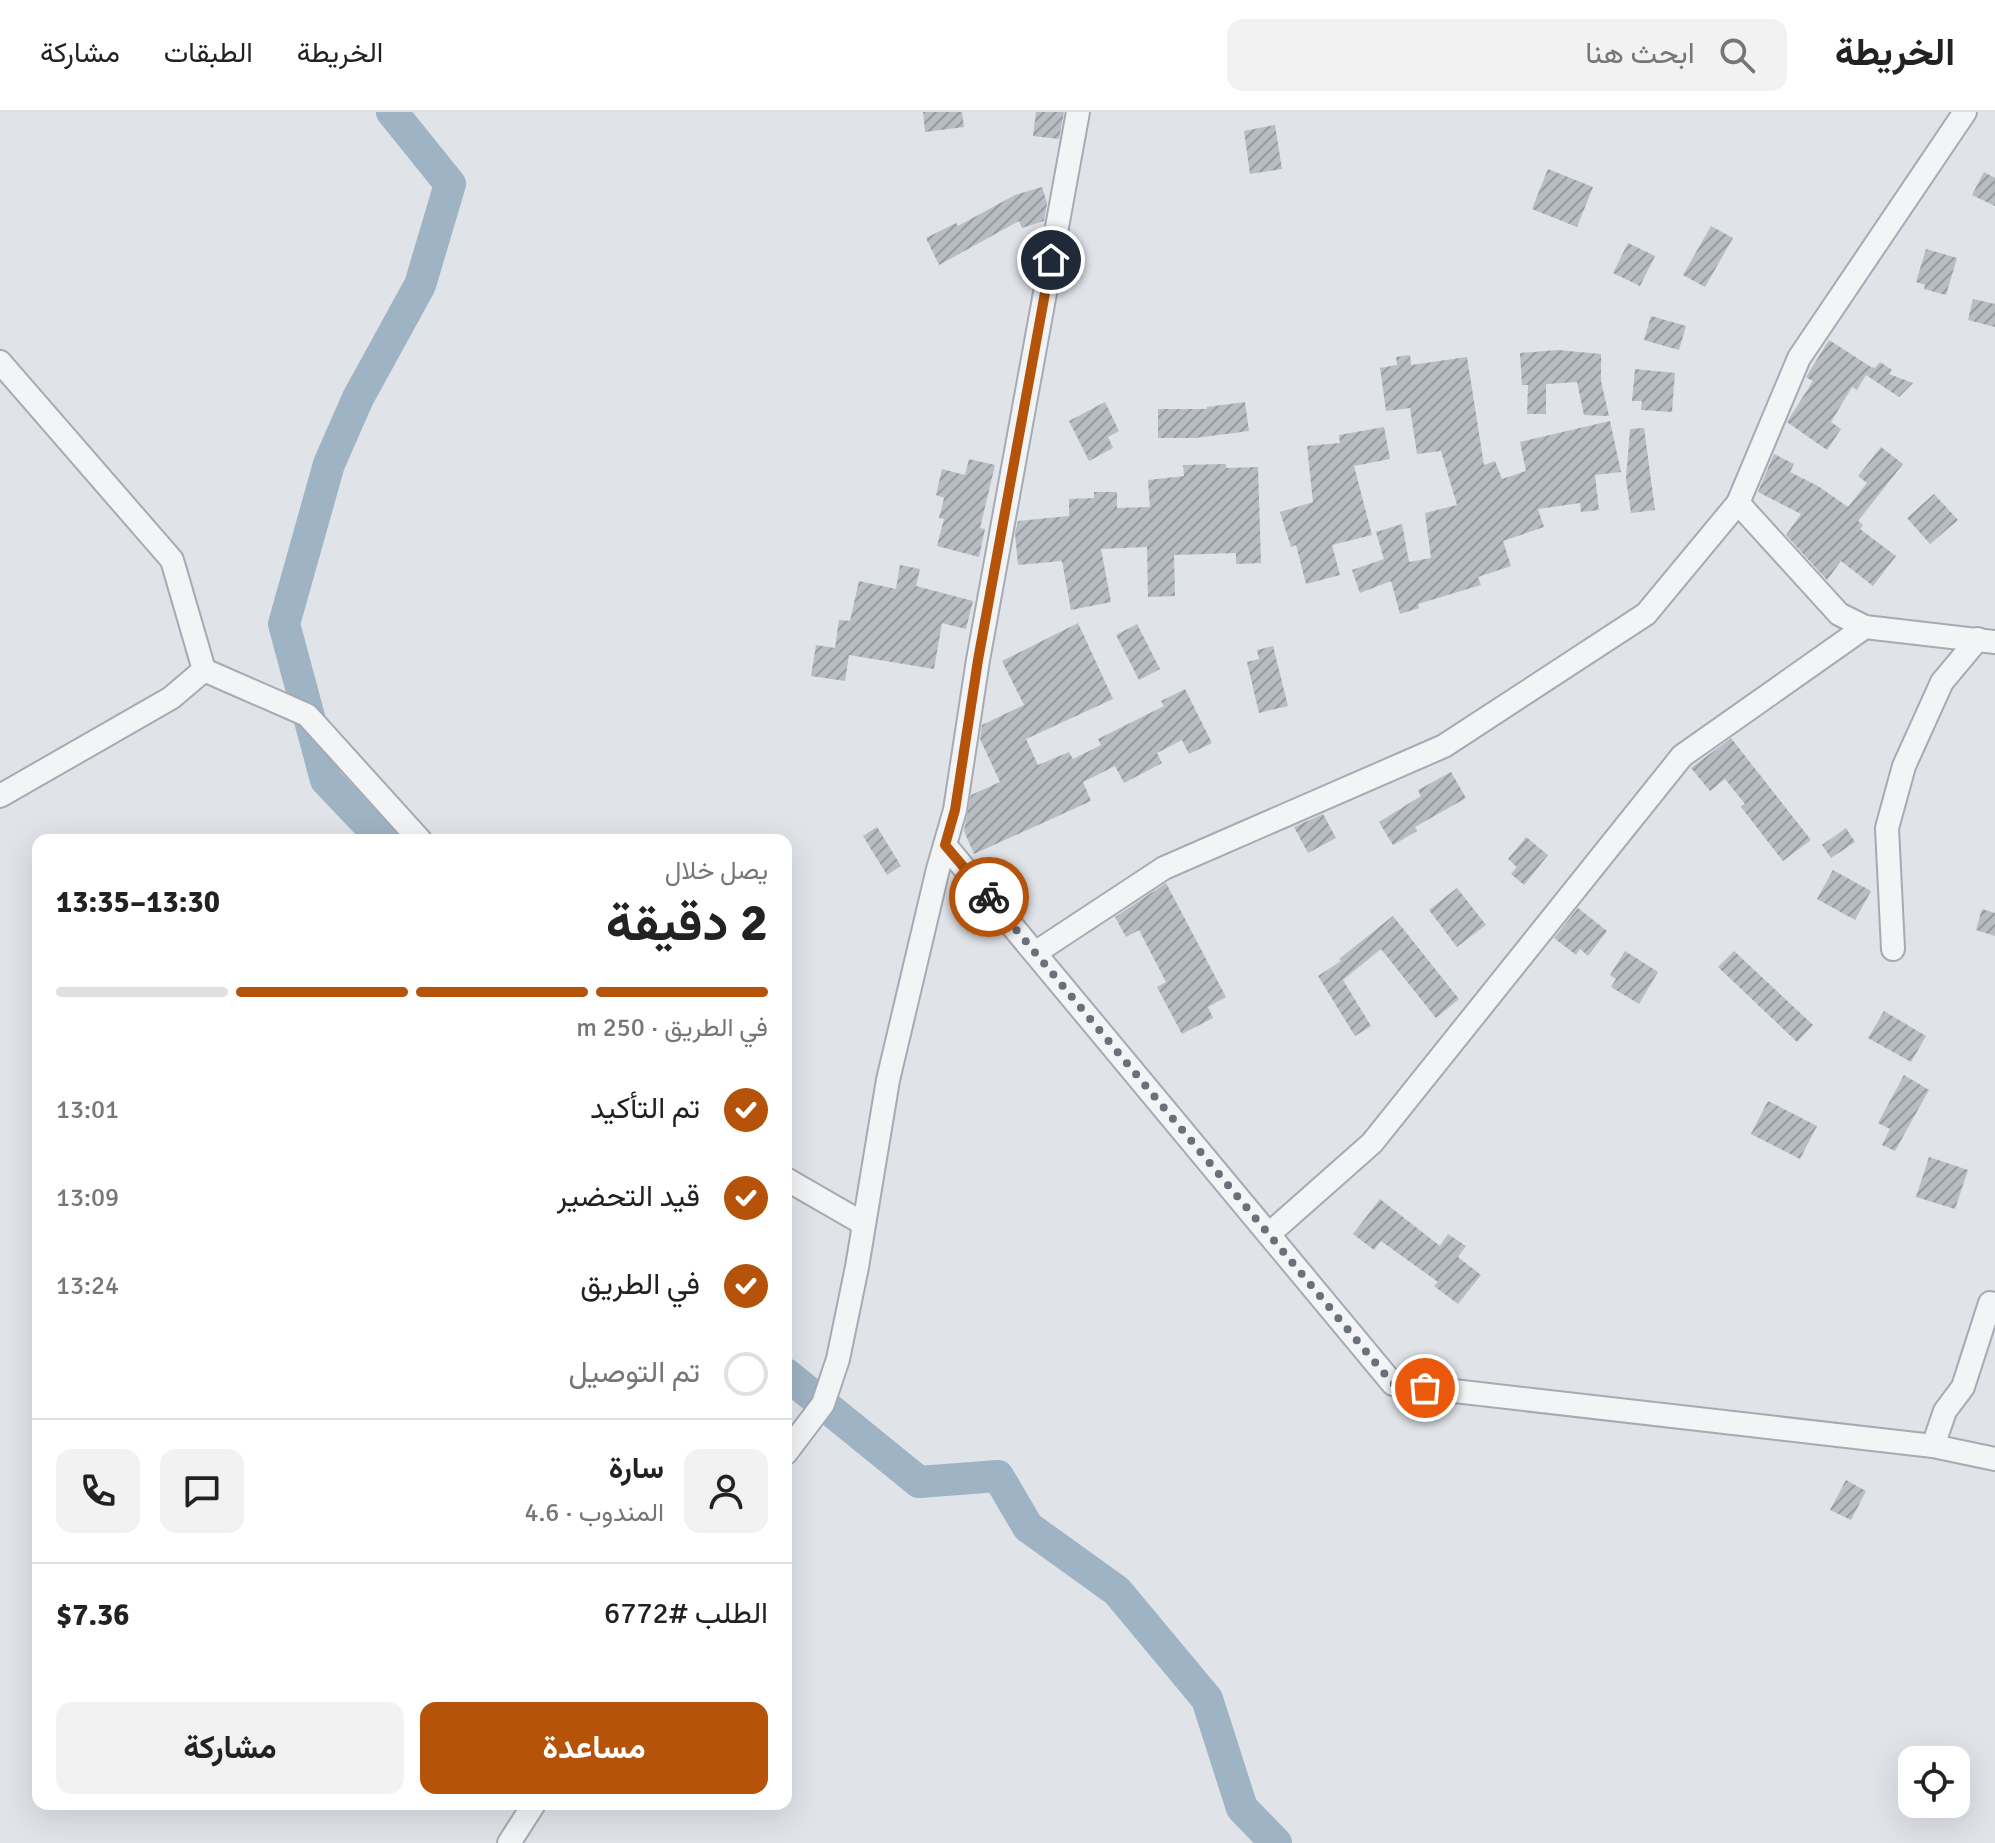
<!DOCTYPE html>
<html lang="ar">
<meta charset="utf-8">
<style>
:root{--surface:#fff;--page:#f2f2f2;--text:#222;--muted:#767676;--line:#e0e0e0;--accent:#b45309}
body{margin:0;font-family:Signika,Vazirmatn,sans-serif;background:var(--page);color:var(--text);direction:rtl;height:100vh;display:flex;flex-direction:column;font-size:30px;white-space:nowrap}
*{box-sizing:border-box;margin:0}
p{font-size:26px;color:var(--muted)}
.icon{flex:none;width:44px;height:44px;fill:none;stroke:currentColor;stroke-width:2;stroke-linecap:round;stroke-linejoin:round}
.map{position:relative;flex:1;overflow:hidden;direction:ltr}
.details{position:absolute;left:32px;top:722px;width:760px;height:976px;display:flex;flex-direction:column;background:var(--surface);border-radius:16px;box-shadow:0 8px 32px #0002;direction:rtl}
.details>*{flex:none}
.controls{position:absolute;left:1898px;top:1634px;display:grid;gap:16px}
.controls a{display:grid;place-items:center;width:72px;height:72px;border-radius:16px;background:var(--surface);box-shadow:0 8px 32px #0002;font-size:40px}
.pin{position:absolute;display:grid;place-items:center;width:68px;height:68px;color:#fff;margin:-34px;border:4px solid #fff;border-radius:50%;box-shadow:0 2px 8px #0007}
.courier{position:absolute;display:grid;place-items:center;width:80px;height:80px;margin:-40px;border:6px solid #b45309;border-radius:50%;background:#fff;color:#222;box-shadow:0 2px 10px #0007}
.overview em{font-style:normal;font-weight:700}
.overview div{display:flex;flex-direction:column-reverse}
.overview{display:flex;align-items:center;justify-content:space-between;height:136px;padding:0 24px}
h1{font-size:52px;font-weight:700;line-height:60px}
.bar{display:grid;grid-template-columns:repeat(4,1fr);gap:12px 8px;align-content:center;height:96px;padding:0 24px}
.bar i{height:10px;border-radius:6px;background:var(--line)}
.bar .on{background:var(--accent)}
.bar p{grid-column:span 4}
.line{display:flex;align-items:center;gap:20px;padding:0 24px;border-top:2px solid var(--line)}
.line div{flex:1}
.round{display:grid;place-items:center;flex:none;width:84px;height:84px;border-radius:16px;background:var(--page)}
ol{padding:0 24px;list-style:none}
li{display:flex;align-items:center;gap:24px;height:88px}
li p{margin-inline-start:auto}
li .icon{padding:8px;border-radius:50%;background:var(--accent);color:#fff;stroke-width:4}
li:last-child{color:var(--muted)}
li i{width:44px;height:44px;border:4px solid var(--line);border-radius:50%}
.primary-button{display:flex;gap:16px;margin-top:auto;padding:16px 24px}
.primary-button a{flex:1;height:92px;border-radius:16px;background:var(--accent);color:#fff;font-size:32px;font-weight:700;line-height:92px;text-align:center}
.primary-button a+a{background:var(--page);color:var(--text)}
header{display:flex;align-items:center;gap:48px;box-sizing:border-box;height:112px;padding:0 40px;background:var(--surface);border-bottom:2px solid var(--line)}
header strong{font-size:38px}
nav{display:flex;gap:44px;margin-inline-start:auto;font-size:28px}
.search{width:560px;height:72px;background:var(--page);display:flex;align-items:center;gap:20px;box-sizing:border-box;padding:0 28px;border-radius:16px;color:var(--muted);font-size:30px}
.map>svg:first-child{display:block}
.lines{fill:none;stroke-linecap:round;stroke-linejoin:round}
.river{stroke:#9eb3c4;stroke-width:32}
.building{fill:url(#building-hatch)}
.minor-casing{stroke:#a6aab2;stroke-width:26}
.minor{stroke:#f2f4f6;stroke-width:22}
.done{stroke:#6a707a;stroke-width:8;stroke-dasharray:0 14.4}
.route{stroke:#b45309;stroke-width:10}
</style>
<header>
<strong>الخريطة</strong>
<div class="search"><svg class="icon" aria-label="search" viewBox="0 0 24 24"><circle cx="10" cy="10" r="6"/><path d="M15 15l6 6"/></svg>ابحث هنا</div>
<nav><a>الخريطة</a><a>الطبقات</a><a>مشاركة</a></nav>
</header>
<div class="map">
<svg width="1995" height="1731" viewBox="0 0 1995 1731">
<defs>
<pattern id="building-hatch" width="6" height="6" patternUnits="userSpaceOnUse" patternTransform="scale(2)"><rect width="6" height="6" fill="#b8bdc4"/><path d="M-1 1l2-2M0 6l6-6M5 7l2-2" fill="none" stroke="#969aa1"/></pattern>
</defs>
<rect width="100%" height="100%" fill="#e0e3e8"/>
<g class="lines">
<g class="river">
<polyline points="383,728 326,668 284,512 329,352 358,286 420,173 450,72 392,0"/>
<polyline points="786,1262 919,1370 998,1364 1028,1415 1117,1479 1207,1587 1242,1696 1276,1731"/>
</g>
</g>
<g class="building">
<polygon points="923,0 962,0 964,15 925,20"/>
<polygon points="1036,0 1064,0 1059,27 1033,24"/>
<polygon points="1275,13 1282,57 1250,62 1244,19"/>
<polygon points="1548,57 1593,75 1577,115 1532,97"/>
<polygon points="1984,60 1995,66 1995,94 1972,83"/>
<polygon points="1042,75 1047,91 1044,109 1022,116 1019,109 939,153 926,126 956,111 958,114 1015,83"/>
<polygon points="1711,114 1733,126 1705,175 1683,163"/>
<polygon points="1628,131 1655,144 1640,174 1613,161"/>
<polygon points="1926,137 1957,146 1946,183 1924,177 1925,173 1916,170"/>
<polygon points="1973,187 1995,192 1995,215 1968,208"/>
<polygon points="1651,204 1686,214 1679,238 1644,228"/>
<polygon points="1829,228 1871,255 1875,256 1880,250 1892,258 1889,262 1913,271 1899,285 1866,263 1857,278 1852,275 1831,310 1841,317 1827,338 1787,310 1813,269 1806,265"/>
<polygon points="1558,238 1601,242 1601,269 1609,304 1584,303 1577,270 1546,272 1546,302 1527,302 1528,273 1522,273 1520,241"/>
<polygon points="1410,243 1411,253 1467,245 1484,353 1495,349 1502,367 1526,359 1520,330 1610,309 1621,360 1595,363 1599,398 1581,400 1580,391 1538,397 1544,415 1503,429 1511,454 1478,465 1481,473 1418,492 1419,496 1400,502 1391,469 1360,481 1352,458 1384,447 1376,420 1402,412 1409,450 1431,446 1425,401 1457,393 1441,339 1417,342 1410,296 1386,299 1380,256 1397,253 1396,245"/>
<polygon points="1635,257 1675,261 1672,300 1641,298 1642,289 1632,289"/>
<polygon points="1105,290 1119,319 1108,325 1113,336 1089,349 1069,309"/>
<polygon points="1245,290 1249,319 1195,326 1158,326 1158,297 1207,297 1207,295"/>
<polygon points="1384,315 1390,347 1354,354 1372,423 1332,433 1340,463 1306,472 1296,433 1291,435 1280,400 1313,390 1307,334 1340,331 1339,323"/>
<polygon points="1644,316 1655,398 1631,401 1626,367 1630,317"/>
<polygon points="1881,335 1903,352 1858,409 1863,413 1860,417 1896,444 1873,474 1841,449 1827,468 1786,423 1801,402 1758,380 1774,342 1794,352 1790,360 1818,374 1848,395 1867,371 1858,364"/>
<polygon points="969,347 995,353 980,416 985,417 979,445 937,434 944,407 939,406 944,386 936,383 942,357 965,363"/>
<polygon points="1226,352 1226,356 1258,355 1261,451 1236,452 1236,441 1174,443 1175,484 1148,485 1147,435 1101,437 1111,490 1071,498 1062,449 1018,453 1015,421 1018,409 1069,404 1069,387 1094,386 1094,380 1117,380 1117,396 1150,395 1148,368 1184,364 1183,353"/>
<polygon points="1934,382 1958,408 1930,432 1907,406"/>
<polygon points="900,453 920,457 916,474 973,489 966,517 942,511 934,557 849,543 845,569 811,564 816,533 835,536 839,508 850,509 859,469 896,477"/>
<polygon points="1078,511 1113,587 1026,627 1038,653 1069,640 1073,647 1101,633 1098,627 1164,594 1161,589 1185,577 1212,631 1189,642 1182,628 1157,641 1162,651 1124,671 1115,654 1083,670 1091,689 974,742 964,719 971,683 1000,670 980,627 982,613 1024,593 1002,549"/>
<polygon points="1137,512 1160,557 1139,568 1116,523"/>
<polygon points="1273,534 1288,594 1259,601 1247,550 1259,547 1257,538"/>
<polygon points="1731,626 1811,728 1783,749 1741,695 1745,692 1725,667 1710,679 1691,656"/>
<polygon points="1451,660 1466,686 1415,715 1417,719 1393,733 1379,710 1421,684 1418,678"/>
<polygon points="1323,702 1336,726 1308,741 1294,715"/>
<polygon points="877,715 901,754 887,763 863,724"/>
<polygon points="1846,716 1855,730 1831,746 1822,733"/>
<polygon points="1526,725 1548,743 1524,773 1511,762 1517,755 1508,747"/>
<polygon points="1833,758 1871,779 1855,808 1817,787"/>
<polygon points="1166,771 1226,885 1208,895 1213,906 1182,922 1157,875 1166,870 1139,818 1126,825 1115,805"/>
<polygon points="1457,776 1486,813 1457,835 1429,798"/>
<polygon points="1578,796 1607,819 1588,844 1580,837 1576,843 1554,826"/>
<polygon points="1982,797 1995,801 1995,824 1976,818"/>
<polygon points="1393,804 1459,887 1436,906 1381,837 1343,868 1371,914 1355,924 1318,864 1341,849 1339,847"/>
<polygon points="1625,839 1658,860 1639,892 1611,875 1616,867 1610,863"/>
<polygon points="1734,839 1813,913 1797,930 1718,855"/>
<polygon points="1884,899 1926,924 1911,950 1868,926"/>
<polygon points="1904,963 1929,978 1895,1039 1882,1033 1890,1017 1878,1011"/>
<polygon points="1768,989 1817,1014 1800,1047 1751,1022"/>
<polygon points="1929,1045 1968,1058 1955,1097 1916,1085"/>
<polygon points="1380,1087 1440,1134 1448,1122 1466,1134 1458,1145 1481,1163 1458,1192 1434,1174 1438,1170 1381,1129 1374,1138 1353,1122"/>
<polygon points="1846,1368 1866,1379 1851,1408 1830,1398"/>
</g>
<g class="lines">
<g class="minor-casing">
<g id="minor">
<polyline points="0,250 172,448 204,558 307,603 420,728"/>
<polyline points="1738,391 1839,502 1865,515 1995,530"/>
<polyline points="0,684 171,586 204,558"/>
<polyline points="945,733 1393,1272 1933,1334 1995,1347"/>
<polyline points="1893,837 1887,716 1904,654 1942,570 1978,527"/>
<polyline points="1035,841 1164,756 1444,634 1646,502 1738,391 1799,246 1965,0"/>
<polyline points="786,1067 864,1112"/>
<polyline points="1269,1122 1372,1031 1682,644 1865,515"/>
<polyline points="1933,1334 1945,1299 1963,1275 1990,1191"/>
<polyline points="786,1341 823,1292 838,1247 857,1155 888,968 938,757 955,698 978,548 1078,0"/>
<polyline points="509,1731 534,1692"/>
</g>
</g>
<use href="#minor" class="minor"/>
</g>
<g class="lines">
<polyline class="done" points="989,785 1393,1272 1425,1276"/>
<polyline class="route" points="989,785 945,733 955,698 978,548 1051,148"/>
</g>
</svg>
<div class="controls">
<a><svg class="icon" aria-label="locate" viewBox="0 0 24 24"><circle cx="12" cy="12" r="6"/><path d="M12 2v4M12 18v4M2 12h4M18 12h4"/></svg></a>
</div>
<div class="pin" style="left:1425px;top:1276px;background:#ea580c"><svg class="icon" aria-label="bag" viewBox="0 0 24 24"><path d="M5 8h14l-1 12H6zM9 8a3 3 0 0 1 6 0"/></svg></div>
<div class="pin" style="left:1051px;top:148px;background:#1f2937"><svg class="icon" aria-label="home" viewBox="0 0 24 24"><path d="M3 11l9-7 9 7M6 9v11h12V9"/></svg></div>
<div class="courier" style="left:989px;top:785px"><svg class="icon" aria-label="bike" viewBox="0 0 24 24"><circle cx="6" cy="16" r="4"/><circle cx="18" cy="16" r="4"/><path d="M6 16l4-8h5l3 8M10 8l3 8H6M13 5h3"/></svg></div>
<section class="details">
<div class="overview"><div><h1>2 دقيقة</h1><p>يصل خلال</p></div><em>13:30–13:35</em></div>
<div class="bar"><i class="on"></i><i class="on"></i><i class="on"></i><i></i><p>في الطريق · 250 m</p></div>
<ol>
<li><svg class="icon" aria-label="check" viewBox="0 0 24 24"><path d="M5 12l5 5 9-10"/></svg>تم التأكيد<p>13:01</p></li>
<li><svg class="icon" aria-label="check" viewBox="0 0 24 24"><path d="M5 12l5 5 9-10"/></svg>قيد التحضير<p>13:09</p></li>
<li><svg class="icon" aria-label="check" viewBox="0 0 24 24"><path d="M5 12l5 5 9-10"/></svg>في الطريق<p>13:24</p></li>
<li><i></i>تم التوصيل</li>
</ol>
<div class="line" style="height:144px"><a class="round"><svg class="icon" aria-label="person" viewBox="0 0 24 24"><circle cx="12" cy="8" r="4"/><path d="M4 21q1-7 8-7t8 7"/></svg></a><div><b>سارة</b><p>المندوب · 4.6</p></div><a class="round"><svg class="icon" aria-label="chat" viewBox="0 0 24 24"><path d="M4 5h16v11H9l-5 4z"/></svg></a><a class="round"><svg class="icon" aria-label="phone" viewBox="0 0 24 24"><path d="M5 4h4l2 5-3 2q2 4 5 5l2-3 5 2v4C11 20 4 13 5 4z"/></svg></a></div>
<div class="line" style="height:104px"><div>الطلب #6772</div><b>$7.36</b></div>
<div class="primary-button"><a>مساعدة</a><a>مشاركة</a></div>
</section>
</div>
